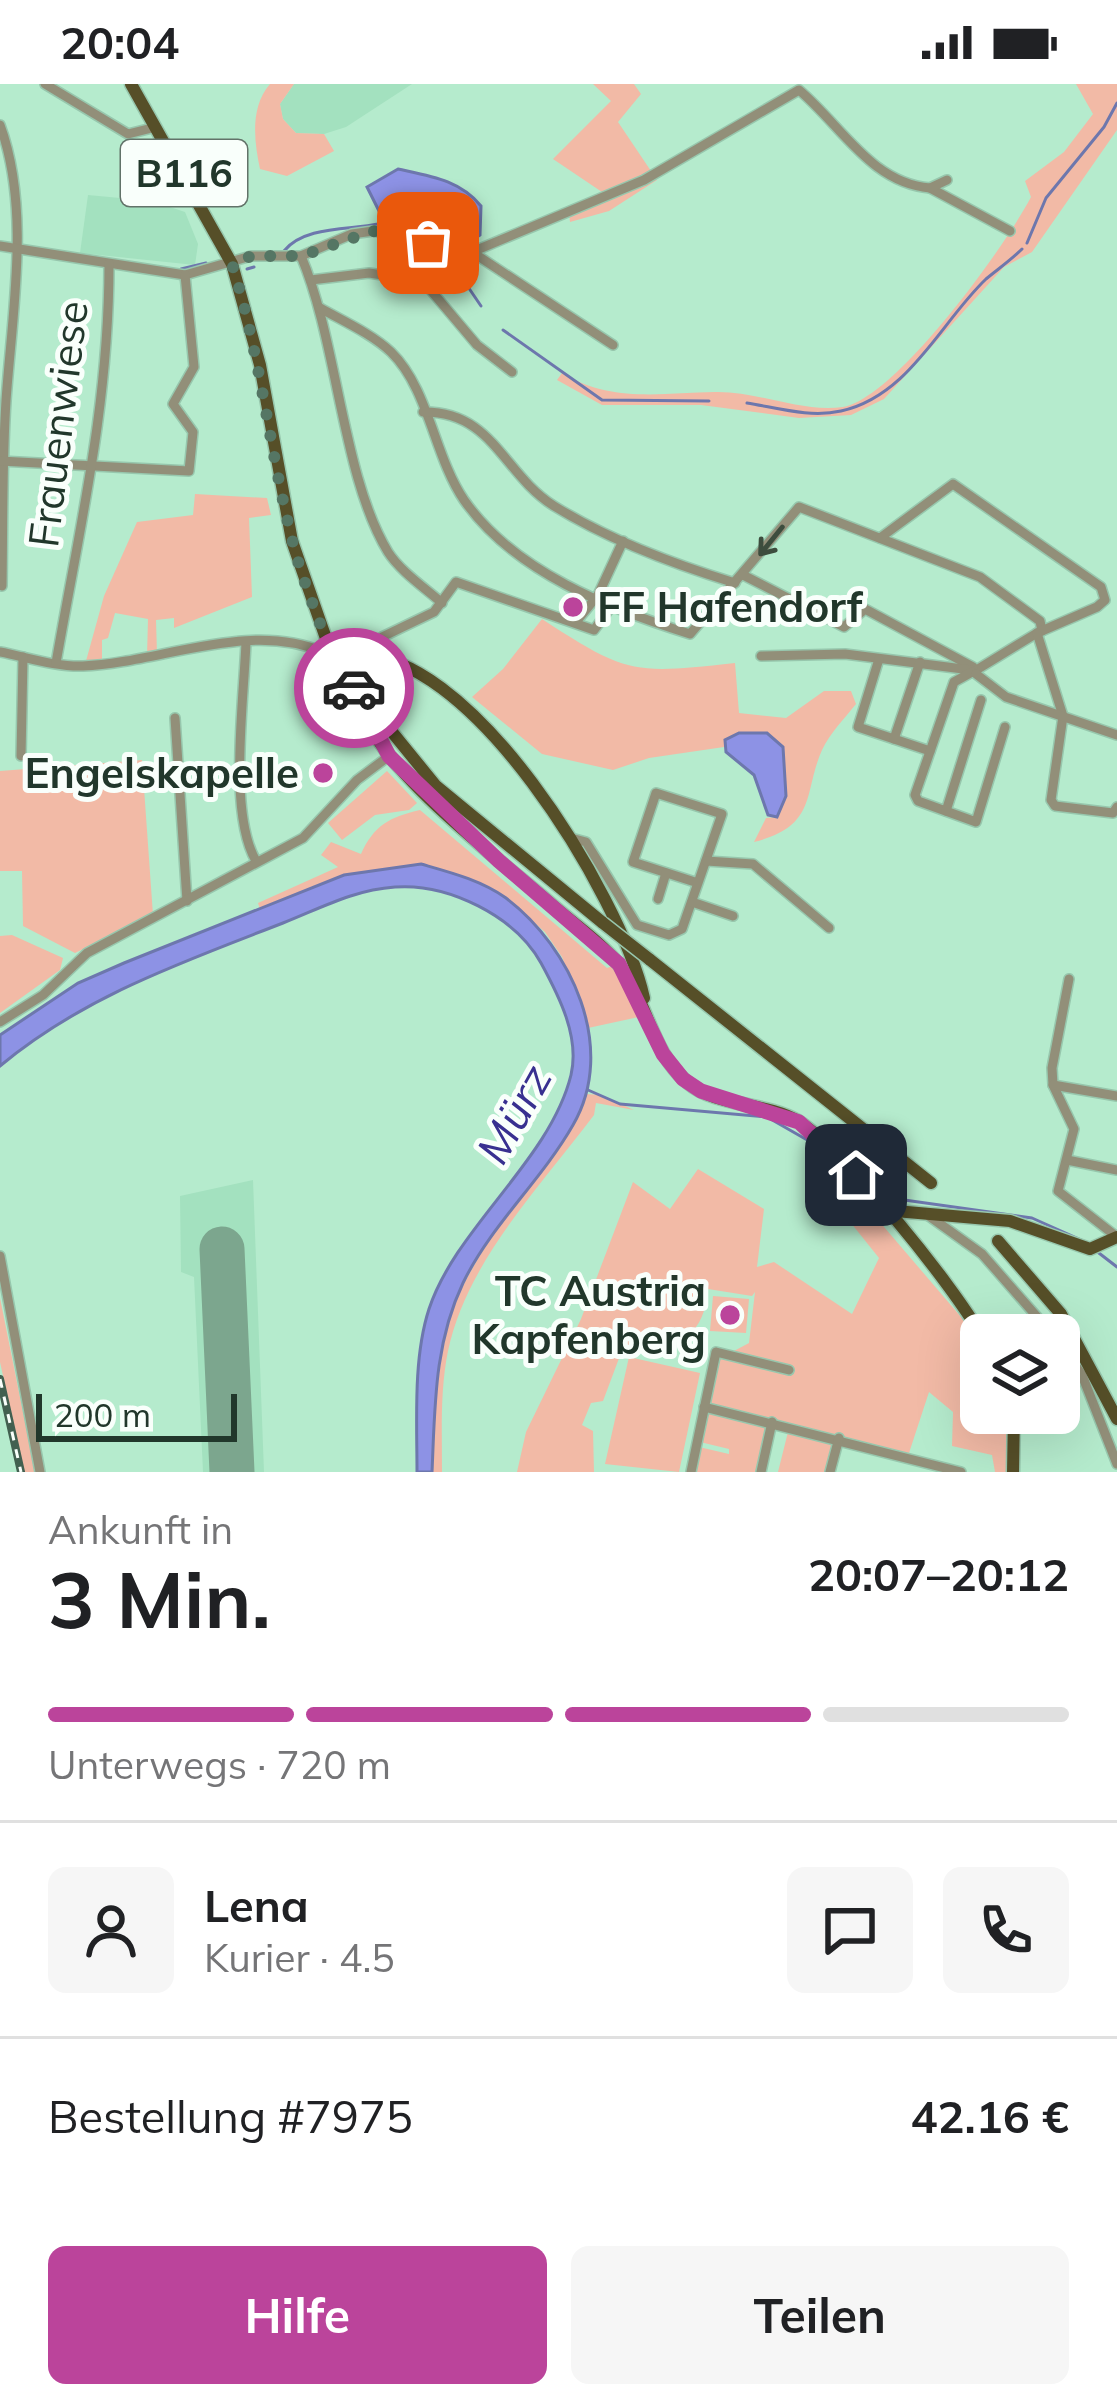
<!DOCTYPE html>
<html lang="de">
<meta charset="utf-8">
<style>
:root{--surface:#fff;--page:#f6f6f6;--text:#202124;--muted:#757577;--line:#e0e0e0;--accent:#bb449b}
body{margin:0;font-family:Mulish,sans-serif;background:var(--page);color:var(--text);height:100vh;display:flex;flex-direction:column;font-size:45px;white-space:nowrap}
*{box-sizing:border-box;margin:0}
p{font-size:39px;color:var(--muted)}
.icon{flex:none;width:66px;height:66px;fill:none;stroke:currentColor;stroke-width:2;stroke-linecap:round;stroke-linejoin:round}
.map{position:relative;height:1388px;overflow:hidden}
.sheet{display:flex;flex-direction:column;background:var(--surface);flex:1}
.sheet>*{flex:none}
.buttons{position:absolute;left:960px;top:1230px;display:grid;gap:24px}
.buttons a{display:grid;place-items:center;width:120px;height:120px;border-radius:18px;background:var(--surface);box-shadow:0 12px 48px #0002;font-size:60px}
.scale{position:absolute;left:36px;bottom:30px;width:201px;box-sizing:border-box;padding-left:12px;border:6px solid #21372b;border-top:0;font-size:33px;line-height:42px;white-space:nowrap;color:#21372b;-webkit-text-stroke:9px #f9fffb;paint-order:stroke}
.pin{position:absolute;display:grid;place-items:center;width:102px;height:102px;color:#fff;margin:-51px;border-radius:24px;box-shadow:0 6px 18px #0006}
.courier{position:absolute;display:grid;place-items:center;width:120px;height:120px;margin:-60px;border:9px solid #bb449b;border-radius:50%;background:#fff;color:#222;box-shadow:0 3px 15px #0007}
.overview em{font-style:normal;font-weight:700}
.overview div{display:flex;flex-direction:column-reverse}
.overview{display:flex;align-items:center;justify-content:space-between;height:204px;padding:0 48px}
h1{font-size:78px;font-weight:700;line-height:90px}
.bar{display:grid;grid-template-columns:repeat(4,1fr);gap:18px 12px;align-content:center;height:144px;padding:0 48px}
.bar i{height:15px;border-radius:9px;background:var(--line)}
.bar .on{background:var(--accent)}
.bar p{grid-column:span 4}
.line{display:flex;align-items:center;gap:30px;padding:0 48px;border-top:3px solid var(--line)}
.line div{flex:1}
.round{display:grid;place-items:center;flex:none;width:126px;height:126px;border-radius:18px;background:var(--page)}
.primary-button{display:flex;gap:24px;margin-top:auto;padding:24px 48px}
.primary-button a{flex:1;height:138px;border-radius:18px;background:var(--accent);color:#fff;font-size:48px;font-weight:700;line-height:138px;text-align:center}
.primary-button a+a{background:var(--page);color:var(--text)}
.status{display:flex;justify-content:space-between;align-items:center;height:84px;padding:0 60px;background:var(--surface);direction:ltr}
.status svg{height:33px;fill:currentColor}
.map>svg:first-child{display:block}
.built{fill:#a3e1bf}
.green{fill:#f2baa6}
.water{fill:#8d92e5;stroke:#6d77ad;stroke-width:3}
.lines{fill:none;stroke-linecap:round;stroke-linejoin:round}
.stream{stroke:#6d77ad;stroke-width:3}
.runway{stroke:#7ca68e;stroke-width:45}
.minor-casing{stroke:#97c7ad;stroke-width:12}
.major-casing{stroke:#97c7ad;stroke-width:15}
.minor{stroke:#928f79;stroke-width:9}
.major{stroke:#564f28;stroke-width:12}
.rail-casing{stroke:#426050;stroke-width:8}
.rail{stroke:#f9fffb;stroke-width:3;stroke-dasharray:9;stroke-linecap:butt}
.major-bridge-casing{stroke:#97c7ad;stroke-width:15;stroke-linecap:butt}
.major-bridge{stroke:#564f28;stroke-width:12}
.oneway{stroke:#3d4d3e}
.done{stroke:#557664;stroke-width:12;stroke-dasharray:0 21.6}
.route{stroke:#bb449b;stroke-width:15}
.poi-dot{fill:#bb449b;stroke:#f9fffb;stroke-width:4.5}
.labels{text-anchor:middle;stroke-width:10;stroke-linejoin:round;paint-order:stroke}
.shield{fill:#f9fffb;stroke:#627369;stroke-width:3}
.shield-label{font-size:39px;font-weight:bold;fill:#21372b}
.street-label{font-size:42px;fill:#21372b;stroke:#f9fffb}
.poi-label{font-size:42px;font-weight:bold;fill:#21372b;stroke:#f9fffb;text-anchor:end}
.water-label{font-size:45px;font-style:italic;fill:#383090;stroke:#f9fffb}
</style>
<div class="status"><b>20:04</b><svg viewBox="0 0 49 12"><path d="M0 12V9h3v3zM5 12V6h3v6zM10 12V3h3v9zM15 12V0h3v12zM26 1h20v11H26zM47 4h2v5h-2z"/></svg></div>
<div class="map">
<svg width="1117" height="1388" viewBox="0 0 1117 1388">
<rect width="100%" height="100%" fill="#b5ebcd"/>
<g class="built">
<polygon points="294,0 412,0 346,43 324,50 296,49 283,35 280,20"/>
<polygon points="88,111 152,117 185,128 198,160 195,181 80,169"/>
<polygon points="253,1096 264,1388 203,1388 194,1193 181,1188 180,1112"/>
</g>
<g class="green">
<path d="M270 0H294L280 20 283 35 296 49 324 50 334 67 287 92 260 85C254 57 250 23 270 0Z"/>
<polygon points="593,0 634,0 641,10 618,38 657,96 609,127 570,138 569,129 602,108 553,75 611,17"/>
<path d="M1076 0H1117V46L1032 168 1004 183 884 315 851 331 799 334 701 321H602L557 296 562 289C611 319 660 309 715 308 758 307 801 329 843 323 896 314 1005 163 1031 113L1025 97 1064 68 1093 30Z"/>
<polygon points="195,410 267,414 271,431 249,434 252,513 174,544 174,534 156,536 157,570 147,572 148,535 115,529 108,554 102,556 102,575 86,577 104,512 137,438 193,431"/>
<path d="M542 535C628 591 633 590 735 579L739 629 786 634 824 607H851L856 620C844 635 830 649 822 666 803 709 818 742 754 758L766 734 777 733 786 712 784 681 725 656 724 663 649 674 613 686 542 670 472 613 503 585Z"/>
<polygon points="142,676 153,831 75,869 23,842 22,787 0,787 0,687"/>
<polygon points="387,687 417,719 409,726 375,731 342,756 328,739"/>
<path d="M420 726 607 884 619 880 648 931 588 944 562 873 545 848 503 812 344 791 260 825 258 819 338 783 321 771 331 758 361 770C374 741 390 733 420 726Z"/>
<polygon points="12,851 63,874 60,886 0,929 0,852"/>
<path d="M586 1010 601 1011 634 1026 596 1019 594 1031C540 1103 467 1177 448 1267 440 1306 442 1348 442 1388H432C434 1349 431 1306 439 1268 459 1179 524 1112 574 1039Z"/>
<path d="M826 1075 973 1247 981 1262V1329H1009L1007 1388H995L992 1371 952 1362 953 1328 929 1308 909 1369 709 1323 719 1275 749 1259 755 1208 752 1212 708 1205C704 1256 674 1267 627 1263L621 1269 603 1317 591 1319 582 1341 593 1347 594 1388H517L526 1348 581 1235 633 1098 670 1125 698 1085 764 1125 757 1183 774 1178 852 1230 879 1174 815 1094Z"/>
<polygon points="713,1212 749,1215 746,1249 710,1247"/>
<polygon points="0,1214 35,1388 24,1388 0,1278"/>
<polygon points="629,1273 700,1289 679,1388 605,1380"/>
<polygon points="707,1328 768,1342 756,1388 694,1388 699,1363 729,1370 729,1365 700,1358"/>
<polygon points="789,1344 834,1355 828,1388 778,1388"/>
</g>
<g class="water">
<path d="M398 85C430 92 460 96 481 122L480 151C448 175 423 146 388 145L367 103Z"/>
<polygon points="739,649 767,649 783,663 786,712 777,733 768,731 754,691 726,668 725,656"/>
<path d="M421 780C449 788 481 796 506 814 571 863 618 964 573 1041 541 1097 491 1141 463 1199 434 1260 435 1323 432 1388H417C417 1337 413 1274 429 1225 456 1143 550 1076 571 991 580 953 559 912 541 879 515 832 448 799 395 803 353 806 321 824 283 839 183 878 84 912 0 982V951L78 899 124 879 344 791Z"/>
</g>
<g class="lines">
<g class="stream">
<polyline points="1027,159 1046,114 1104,43 1117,19"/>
<path d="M284 167C304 142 349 146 378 140"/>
<polyline points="457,170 464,197 481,222"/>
<polyline points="181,185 206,179"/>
<polyline points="247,185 254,183"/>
<polyline points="503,246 602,316 709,317"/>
<path d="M747 319C778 324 810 334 841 327 909 312 940 239 986 195 998 185 1011 176 1022 165"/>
<polyline points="588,1006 620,1020 767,1033 823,1065"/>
<polyline points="830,1072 869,1112"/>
<polyline points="883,1113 1032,1134 1088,1159"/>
<polyline points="1095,1166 1117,1183"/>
</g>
<polyline class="runway" points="222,1165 232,1388"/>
<g class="minor-casing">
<g id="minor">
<polyline points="45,0 128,50 156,43"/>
<path d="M0 41C31 125 12 229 6 317 2 378 3 440 2 502"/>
<polyline points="930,104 1010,147"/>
<path d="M0 162 185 191 251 172H301L352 150 373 147 472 168 644 96 799 6C841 41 871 99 930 104L947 96"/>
<polyline points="472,168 613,261"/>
<path d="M301 172C338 259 342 392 388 468 400 487 425 504 442 519"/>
<polyline points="311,196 369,189 423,197 477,261 512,288"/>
<path d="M320 224C343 237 372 250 391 268 429 305 434 372 464 416 514 488 610 525 690 550L799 423 980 493 1040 537 1042 547"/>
<path d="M423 328C493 327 503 390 554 422 609 456 673 480 735 499"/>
<polyline points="0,377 189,387 193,348 173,320 194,283 185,191"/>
<polyline points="880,454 953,400 1101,503 1105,516 1097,523 1037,549 978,585"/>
<polyline points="743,491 844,543 865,525 973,583"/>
<polyline points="576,538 598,511 623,457"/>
<polyline points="1037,549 1063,632 1051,716 1055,722 1113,729 1117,723"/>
<path d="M246 558C244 615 228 729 256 777"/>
<path d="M0 568C26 573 56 583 83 582 159 579 249 536 323 568"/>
<polyline points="374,570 382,553 434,528 456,498 594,546 613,520"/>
<polyline points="761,572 845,570 971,586"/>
<polyline points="879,575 858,643 930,667"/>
<path d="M56 579C80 441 109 321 109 180"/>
<polyline points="972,588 954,598 915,711 918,717 976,738 1005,643"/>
<polyline points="976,590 1006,613 1117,651"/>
<polyline points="175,634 187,817"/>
<polyline points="894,655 920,578"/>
<polyline points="21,672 23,573"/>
<polyline points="946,727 981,616"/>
<polyline points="571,754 586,758 637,841 669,851 682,845 722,730 656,709 633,778 698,799"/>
<polyline points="706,777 753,780 829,844"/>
<polyline points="658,815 666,789"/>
<polyline points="692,818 733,832"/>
<polyline points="1069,895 1052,984 1053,1001 1074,1045 1058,1107 1117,1153"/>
<polyline points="0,938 43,911 87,869 303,754 357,696 389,672"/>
<polyline points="1053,1001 1117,1012"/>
<polyline points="1067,1076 1117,1086"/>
<polyline points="929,1132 982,1170 1053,1251"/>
<polyline points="0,1172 40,1388"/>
<polyline points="1059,1259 1082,1291 1117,1380"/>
<polyline points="704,1323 961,1388"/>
<polyline points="691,1388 716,1268 789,1286"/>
<polyline points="761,1388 772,1338"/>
<polyline points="830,1388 839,1354"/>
</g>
</g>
<g class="major-casing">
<g id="major">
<polyline points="131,0 232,180 260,281 292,457 329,563"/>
<path d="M344 589 334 591 323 585 322 572 329 563H342L349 572C467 555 622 814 644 914"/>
<polyline points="344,589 436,702 603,839"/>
<path d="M362 616C365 676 505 780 551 820 573 839 601 858 619 881 648 916 651 969 687 998 717 1024 764 1017 798 1037 845 1067 953 1201 981 1251"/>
<polyline points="649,875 931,1099"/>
<polyline points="884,1126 1010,1137 1090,1165 1117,1153"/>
<polyline points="998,1157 1061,1230 1117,1335"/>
<polyline points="1013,1388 1014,1329"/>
</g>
</g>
<use href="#minor" class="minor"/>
<use href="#major" class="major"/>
<g class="rail-casing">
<polyline id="rail" points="0,1295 21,1388"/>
</g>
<use href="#rail" class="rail"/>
<g class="major-bridge-casing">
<polyline id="major-bridge" points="603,839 649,875"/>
</g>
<use href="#major-bridge" class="major-bridge"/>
</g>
<defs><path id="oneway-shaft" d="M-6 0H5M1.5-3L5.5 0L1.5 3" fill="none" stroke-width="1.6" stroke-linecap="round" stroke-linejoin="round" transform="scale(3)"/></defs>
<use class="oneway" href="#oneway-shaft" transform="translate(771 457) rotate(129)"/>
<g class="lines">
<path class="done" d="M354 604 344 589 350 572 342 563H329C316 528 302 495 293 459 269 366 261 272 232 180L251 172H301L373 147 428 159"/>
<polyline class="route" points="354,604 389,672 499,777 619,880 663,970 683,995 701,1007 799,1038 856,1091"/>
</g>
<g class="poi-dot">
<circle cx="573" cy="523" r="12"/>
<circle cx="323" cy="689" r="12"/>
<circle cx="730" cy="1231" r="12"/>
</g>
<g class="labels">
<rect class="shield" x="121" y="56" width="126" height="66" rx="9"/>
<g class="shield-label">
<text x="184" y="103">B116</text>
</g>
<g class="street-label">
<text transform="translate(58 340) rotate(-83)" y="15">Frauenwiese</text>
</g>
<g class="poi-label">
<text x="597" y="538" text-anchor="start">FF Hafendorf</text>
<text x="299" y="704">Engelskapelle</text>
<text x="706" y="1222">TC Austria<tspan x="706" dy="48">Kapfenberg</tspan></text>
</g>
<g class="water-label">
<text transform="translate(514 1030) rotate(-61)" y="16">Mürz</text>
</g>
</g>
</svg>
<div class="buttons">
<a><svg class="icon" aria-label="layers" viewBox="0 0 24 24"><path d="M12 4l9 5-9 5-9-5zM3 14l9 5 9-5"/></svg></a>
</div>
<div class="scale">200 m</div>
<div class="pin" style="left:428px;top:159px;background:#ea580c"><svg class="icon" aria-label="bag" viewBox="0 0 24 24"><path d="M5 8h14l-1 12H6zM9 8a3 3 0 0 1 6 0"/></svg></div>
<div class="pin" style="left:856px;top:1091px;background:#1f2937"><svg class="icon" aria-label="home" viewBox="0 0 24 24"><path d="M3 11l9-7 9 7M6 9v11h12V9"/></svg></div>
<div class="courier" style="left:354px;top:604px"><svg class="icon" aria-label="car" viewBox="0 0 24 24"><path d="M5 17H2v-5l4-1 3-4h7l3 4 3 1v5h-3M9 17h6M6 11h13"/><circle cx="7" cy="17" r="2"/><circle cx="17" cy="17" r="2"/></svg></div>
</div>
<section class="sheet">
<div class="overview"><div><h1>3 Min.</h1><p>Ankunft in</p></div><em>20:07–20:12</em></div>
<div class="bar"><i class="on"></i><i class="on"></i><i class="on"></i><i></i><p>Unterwegs · 720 m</p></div>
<div class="line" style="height:216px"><a class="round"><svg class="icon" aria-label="person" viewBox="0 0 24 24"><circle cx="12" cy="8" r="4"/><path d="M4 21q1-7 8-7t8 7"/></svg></a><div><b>Lena</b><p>Kurier · 4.5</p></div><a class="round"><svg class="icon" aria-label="chat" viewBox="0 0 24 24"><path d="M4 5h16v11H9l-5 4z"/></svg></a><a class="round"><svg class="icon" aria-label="phone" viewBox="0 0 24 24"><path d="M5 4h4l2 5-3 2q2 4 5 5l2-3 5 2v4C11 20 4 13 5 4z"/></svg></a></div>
<div class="line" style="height:156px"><div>Bestellung #7975</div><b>42.16 €</b></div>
<div class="primary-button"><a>Hilfe</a><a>Teilen</a></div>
</section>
